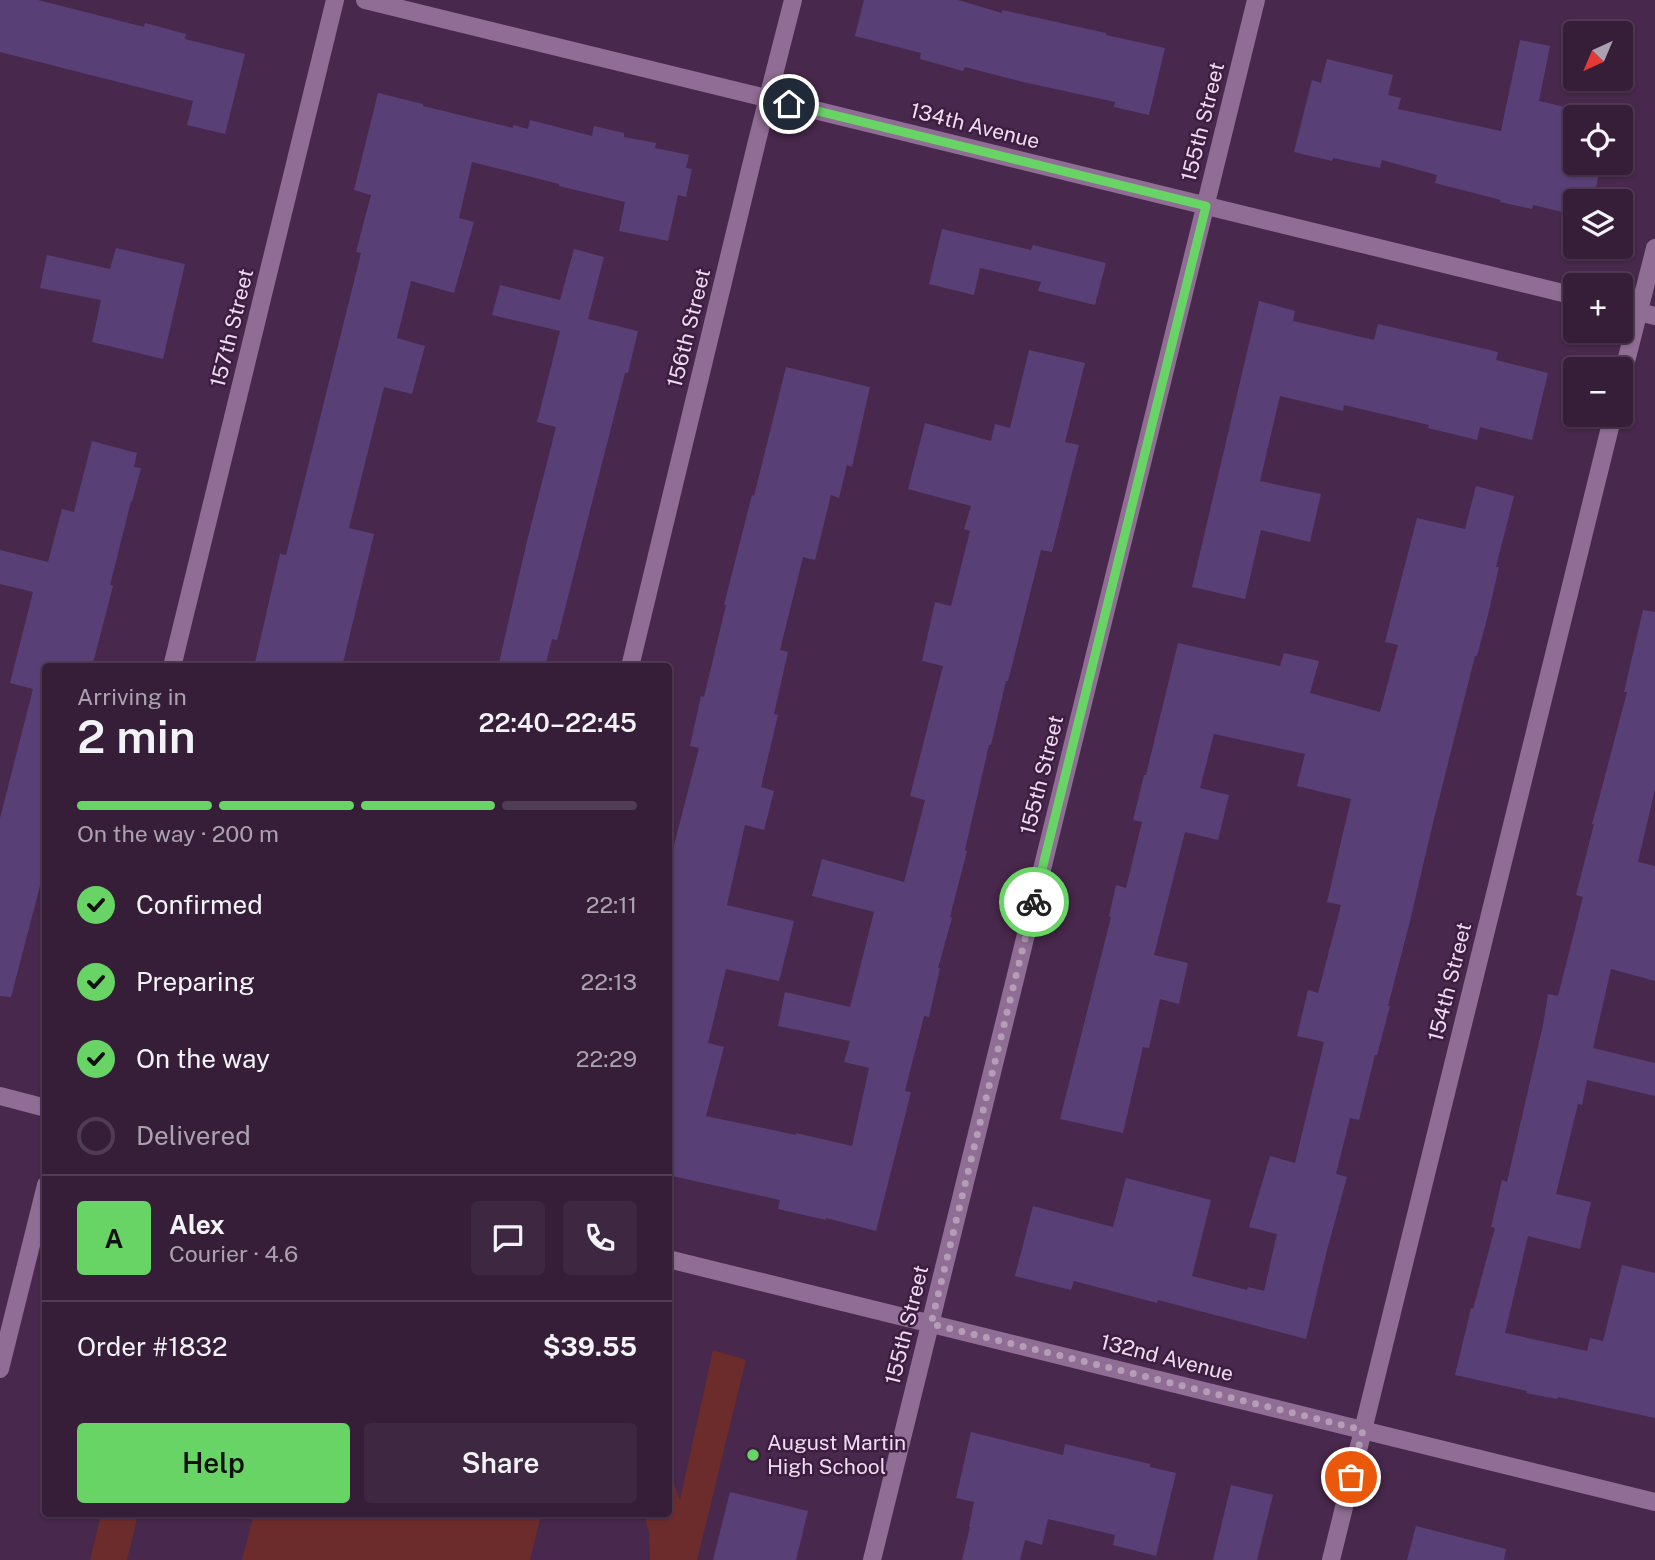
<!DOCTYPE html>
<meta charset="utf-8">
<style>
:root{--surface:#361e39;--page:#3d2741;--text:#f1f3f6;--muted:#aaa2ae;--line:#503c53;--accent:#68d465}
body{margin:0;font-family:"Public Sans",sans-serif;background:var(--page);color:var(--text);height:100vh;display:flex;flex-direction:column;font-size:26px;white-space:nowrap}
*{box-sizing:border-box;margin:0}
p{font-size:23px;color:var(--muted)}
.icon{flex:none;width:38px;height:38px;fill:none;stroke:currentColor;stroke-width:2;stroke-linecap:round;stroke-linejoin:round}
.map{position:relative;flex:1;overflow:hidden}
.panel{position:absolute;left:42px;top:663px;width:630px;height:854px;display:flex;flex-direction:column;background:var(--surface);border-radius:7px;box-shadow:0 2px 5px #0004,0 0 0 2px var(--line)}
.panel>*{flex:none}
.needle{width:46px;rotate:224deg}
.tools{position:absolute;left:1563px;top:21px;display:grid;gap:14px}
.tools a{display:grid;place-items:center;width:70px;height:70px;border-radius:7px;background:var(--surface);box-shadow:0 2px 5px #0004,0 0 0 2px var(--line);font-size:35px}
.pin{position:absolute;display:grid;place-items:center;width:60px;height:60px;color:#fff;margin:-30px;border:4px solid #fff;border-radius:50%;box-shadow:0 2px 7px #0007}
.courier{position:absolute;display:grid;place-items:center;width:70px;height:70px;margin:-35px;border:5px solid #68d465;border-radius:50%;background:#fff;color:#222;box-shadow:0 2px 9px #0007}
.overview em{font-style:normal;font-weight:600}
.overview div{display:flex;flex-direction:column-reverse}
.overview{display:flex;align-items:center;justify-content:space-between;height:119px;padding:0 35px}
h1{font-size:46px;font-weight:600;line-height:52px}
.bar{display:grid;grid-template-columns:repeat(4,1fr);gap:10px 7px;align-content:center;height:84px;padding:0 35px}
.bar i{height:9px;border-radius:5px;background:var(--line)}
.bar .active{background:var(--accent)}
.bar p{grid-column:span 4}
.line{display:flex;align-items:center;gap:18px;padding:0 35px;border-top:2px solid var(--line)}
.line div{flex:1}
.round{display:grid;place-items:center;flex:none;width:74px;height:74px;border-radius:7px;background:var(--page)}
ol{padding:0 35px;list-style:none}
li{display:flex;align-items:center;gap:21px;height:77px}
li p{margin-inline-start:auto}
li .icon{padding:7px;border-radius:50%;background:var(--accent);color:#111;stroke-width:4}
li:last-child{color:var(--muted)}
li i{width:38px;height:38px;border:4px solid var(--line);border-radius:50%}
.primary-button{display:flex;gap:14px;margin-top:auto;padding:14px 35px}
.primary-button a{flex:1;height:80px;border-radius:7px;background:var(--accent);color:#111;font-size:28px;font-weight:600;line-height:80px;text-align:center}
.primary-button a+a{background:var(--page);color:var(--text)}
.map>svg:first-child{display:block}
.green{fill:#6d2c2c}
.building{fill:#584077}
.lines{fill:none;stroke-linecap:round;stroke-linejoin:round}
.minor{stroke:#906d94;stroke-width:18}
.done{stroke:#b59db7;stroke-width:7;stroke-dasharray:0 12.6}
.route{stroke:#68d465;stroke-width:9}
.poi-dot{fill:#68d465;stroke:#3d1e41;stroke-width:2.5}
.labels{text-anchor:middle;stroke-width:5;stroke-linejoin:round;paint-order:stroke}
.street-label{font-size:21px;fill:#efdcf1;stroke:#3d1e41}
.poi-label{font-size:21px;fill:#efdcf1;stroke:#3d1e41;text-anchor:start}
</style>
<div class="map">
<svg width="1655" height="1560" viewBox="0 0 1655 1560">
<rect width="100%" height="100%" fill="#48284c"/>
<g class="green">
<polygon points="713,1350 746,1360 697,1560 650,1560 649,1532 644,1514 668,1514 669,1472 680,1500"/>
<polygon points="101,1514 138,1514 127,1560 90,1560"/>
<polygon points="254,1514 541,1514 530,1560 242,1560"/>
</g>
<g class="building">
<polygon points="0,0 38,0 144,27 145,23 186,34 185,39 245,54 225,134 187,125 193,101 0,52"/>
<polygon points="864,0 958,0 1002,13 1002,10 1106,33 1106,35 1165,48 1149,115 1114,107 1115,102 1023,82 965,67 963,71 920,59 921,53 855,36"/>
<polygon points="1520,40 1550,46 1539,101 1608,117 1575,117 1575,163 1601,163 1593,201 1575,201 1575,215 1533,205 1532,209 1500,202 1501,200 1435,183 1437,175 1382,160 1380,168 1333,158 1332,161 1294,152 1312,80 1321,83 1327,59 1393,75 1388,95 1401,98 1398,109 1501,131"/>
<polygon points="378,93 423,104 423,106 513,128 513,125 528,129 530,120 592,136 594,126 624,133 624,137 656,143 655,148 689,155 686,168 692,169 686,197 678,195 668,241 619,231 625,202 559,186 559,184 472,162 459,218 474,222 454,293 411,281 397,338 425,346 412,394 384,387 363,471 349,528 374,534 342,667 254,667 280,554 286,555 361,253 356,252 371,195 354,190"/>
<polygon points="942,229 1031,250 1033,245 1106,263 1095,305 1038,291 1041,282 980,268 974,295 929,284"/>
<polygon points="116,248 185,264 163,359 92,342 101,300 40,288 47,255 110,269"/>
<polygon points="574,249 604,257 588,319 638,331 628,373 625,373 557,640 552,639 545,667 498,667 527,541 556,427 537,422 560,331 492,315 500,285 560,300"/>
<polygon points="1259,301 1295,311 1293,321 1374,340 1378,324 1498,352 1496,360 1548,373 1532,440 1480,427 1477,440 1428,428 1429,425 1344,405 1343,411 1280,396 1260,481 1321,494 1310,542 1261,530 1245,599 1192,587"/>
<polygon points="1029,350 1085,363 1065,442 1079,445 1052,552 1041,550 1008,681 1006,681 991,745 989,745 965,850 967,851 950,917 952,918 938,968 940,968 929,1017 924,1016 905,1091 911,1092 876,1231 826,1218 826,1220 778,1209 780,1200 668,1175 668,869 699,748 690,746 701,696 704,697 726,605 724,605 752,495 754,496 786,367 870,387 852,467 847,465 839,498 831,495 815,560 803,557 780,650 788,652 774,714 778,715 761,787 774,791 764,830 745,825 727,905 794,921 779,981 726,969 708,1043 724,1047 706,1116 796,1135 796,1133 852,1146 869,1068 844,1062 850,1041 778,1026 785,992 850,1007 874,912 812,896 822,859 904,882 925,800 910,796 943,666 922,661 935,602 951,606 970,531 964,529 971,506 908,489 925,423 991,441 995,424 1010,428"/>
<polygon points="92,441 137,453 134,467 141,468 132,502 131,501 110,585 113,586 92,667 46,667 46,863 11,997 0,996 0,818 33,689 10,683 33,592 0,584 0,550 48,562 62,509 74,512"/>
<polygon points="1476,486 1514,496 1496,567 1499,567 1487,619 1477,656 1475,656 1433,823 1410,921 1388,1006 1390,1006 1377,1055 1375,1055 1359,1120 1350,1118 1336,1174 1347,1177 1327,1250 1306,1339 1158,1300 1157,1303 1074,1281 1071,1290 1015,1276 1033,1206 1113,1227 1126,1178 1211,1200 1192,1276 1247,1290 1248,1287 1264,1291 1277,1234 1249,1227 1270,1156 1295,1163 1324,1042 1297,1036 1308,990 1318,993 1341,905 1327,902 1351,799 1297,786 1305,754 1214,734 1200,788 1229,795 1218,840 1185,832 1154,955 1188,963 1179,1004 1160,999 1149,1048 1143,1047 1123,1133 1060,1119 1111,917 1109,916 1116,885 1126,888 1142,822 1133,820 1144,775 1146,775 1178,643 1280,666 1284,653 1319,661 1310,693 1380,712 1398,645 1385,642 1417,518 1465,529"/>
<polygon points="1643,610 1655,612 1655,789 1638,862 1655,866 1655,981 1611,969 1593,1048 1655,1063 1655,1096 1587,1080 1582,1105 1578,1104 1556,1194 1591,1202 1580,1249 1528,1236 1505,1333 1587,1351 1590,1338 1603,1341 1622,1265 1655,1273 1655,1418 1558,1397 1557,1399 1526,1393 1527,1391 1455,1375 1471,1308 1473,1309 1495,1228 1491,1227 1502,1180 1507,1182 1543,1025 1548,994 1558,996 1583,897 1576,895 1594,824 1592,824 1600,795 1627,692 1624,692"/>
<polygon points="971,1432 1063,1455 1065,1444 1150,1464 1150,1467 1176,1473 1156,1556 1113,1545 1115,1535 1048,1519 1042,1545 1025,1540 1020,1560 962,1560 970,1527 969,1527 974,1502 956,1498"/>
<polygon points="1231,1485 1273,1495 1257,1560 1213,1560"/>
<polygon points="730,1492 808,1511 796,1560 713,1560"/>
<polygon points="1416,1526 1506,1549 1504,1560 1407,1560"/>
</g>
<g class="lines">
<g class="minor">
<polyline points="365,0 1575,296"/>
<polyline points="1620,307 1655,316"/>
<polyline points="1620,385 1655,248"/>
<polyline points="172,667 335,0"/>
<polyline points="630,667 757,141 793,0"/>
<polyline points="0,1096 46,1108"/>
<polyline points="668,1259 1655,1502"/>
<polyline points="0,1369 46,1185"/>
<polyline points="872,1560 1256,0"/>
<polyline points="1331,1560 1613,415"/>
</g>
</g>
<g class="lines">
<polyline class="done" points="1034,902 931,1324 1363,1430 1351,1477"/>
<polyline class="route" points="789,104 1206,206 1034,902"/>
</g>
<circle class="poi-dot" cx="753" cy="1455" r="7"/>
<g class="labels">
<g class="street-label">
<text transform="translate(1203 122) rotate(-76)" y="7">155th Street</text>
<text transform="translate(975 126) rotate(14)" y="7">134th Avenue</text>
<text transform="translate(232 328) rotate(-76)" y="7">157th Street</text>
<text transform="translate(689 328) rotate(-76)" y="7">156th Street</text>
<text transform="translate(1042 775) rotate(-76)" y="7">155th Street</text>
<text transform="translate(1450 982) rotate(-76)" y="7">154th Street</text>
<text transform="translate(907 1325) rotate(-76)" y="7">155th Street</text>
<text transform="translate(1167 1358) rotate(14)" y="7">132nd Avenue</text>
</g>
<g class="poi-label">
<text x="767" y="1450">August Martin<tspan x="767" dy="24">High School</tspan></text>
</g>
</g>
</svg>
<div class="tools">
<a><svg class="needle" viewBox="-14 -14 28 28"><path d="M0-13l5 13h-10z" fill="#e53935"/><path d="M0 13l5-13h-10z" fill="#aaa2ae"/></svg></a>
<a><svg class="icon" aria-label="locate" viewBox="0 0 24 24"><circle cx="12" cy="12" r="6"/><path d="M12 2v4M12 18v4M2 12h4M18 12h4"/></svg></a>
<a><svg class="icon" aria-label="layers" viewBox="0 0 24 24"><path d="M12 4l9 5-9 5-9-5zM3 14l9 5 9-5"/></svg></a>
<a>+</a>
<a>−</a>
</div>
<div class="pin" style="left:1351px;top:1477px;background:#ea580c"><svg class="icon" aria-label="bag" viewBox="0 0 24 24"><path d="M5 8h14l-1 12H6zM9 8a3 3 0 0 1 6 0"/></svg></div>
<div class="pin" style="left:789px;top:104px;background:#1f2937"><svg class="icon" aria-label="home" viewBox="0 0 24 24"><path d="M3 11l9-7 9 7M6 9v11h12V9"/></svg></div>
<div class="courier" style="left:1034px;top:902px"><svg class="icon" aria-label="bike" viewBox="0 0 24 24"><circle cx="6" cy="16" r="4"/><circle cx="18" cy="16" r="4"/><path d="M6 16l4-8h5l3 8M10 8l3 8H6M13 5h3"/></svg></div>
<section class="panel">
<div class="overview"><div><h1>2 min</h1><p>Arriving in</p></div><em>22:40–22:45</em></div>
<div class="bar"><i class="active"></i><i class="active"></i><i class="active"></i><i></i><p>On the way · 200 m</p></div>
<ol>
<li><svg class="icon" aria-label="check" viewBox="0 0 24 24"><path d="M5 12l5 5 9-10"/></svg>Confirmed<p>22:11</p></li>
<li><svg class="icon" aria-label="check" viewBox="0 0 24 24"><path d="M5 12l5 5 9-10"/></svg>Preparing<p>22:13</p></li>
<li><svg class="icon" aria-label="check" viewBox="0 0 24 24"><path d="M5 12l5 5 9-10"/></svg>On the way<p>22:29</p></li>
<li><i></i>Delivered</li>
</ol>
<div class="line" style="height:126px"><b class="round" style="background:var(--accent);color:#111">A</b><div><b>Alex</b><p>Courier · 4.6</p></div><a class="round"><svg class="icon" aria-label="chat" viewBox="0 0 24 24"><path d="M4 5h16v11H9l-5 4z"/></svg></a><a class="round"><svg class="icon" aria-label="phone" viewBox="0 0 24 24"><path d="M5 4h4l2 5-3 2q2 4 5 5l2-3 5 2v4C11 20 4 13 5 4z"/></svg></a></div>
<div class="line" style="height:91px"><div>Order #1832</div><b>$39.55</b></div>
<div class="primary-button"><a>Help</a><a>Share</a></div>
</section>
</div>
